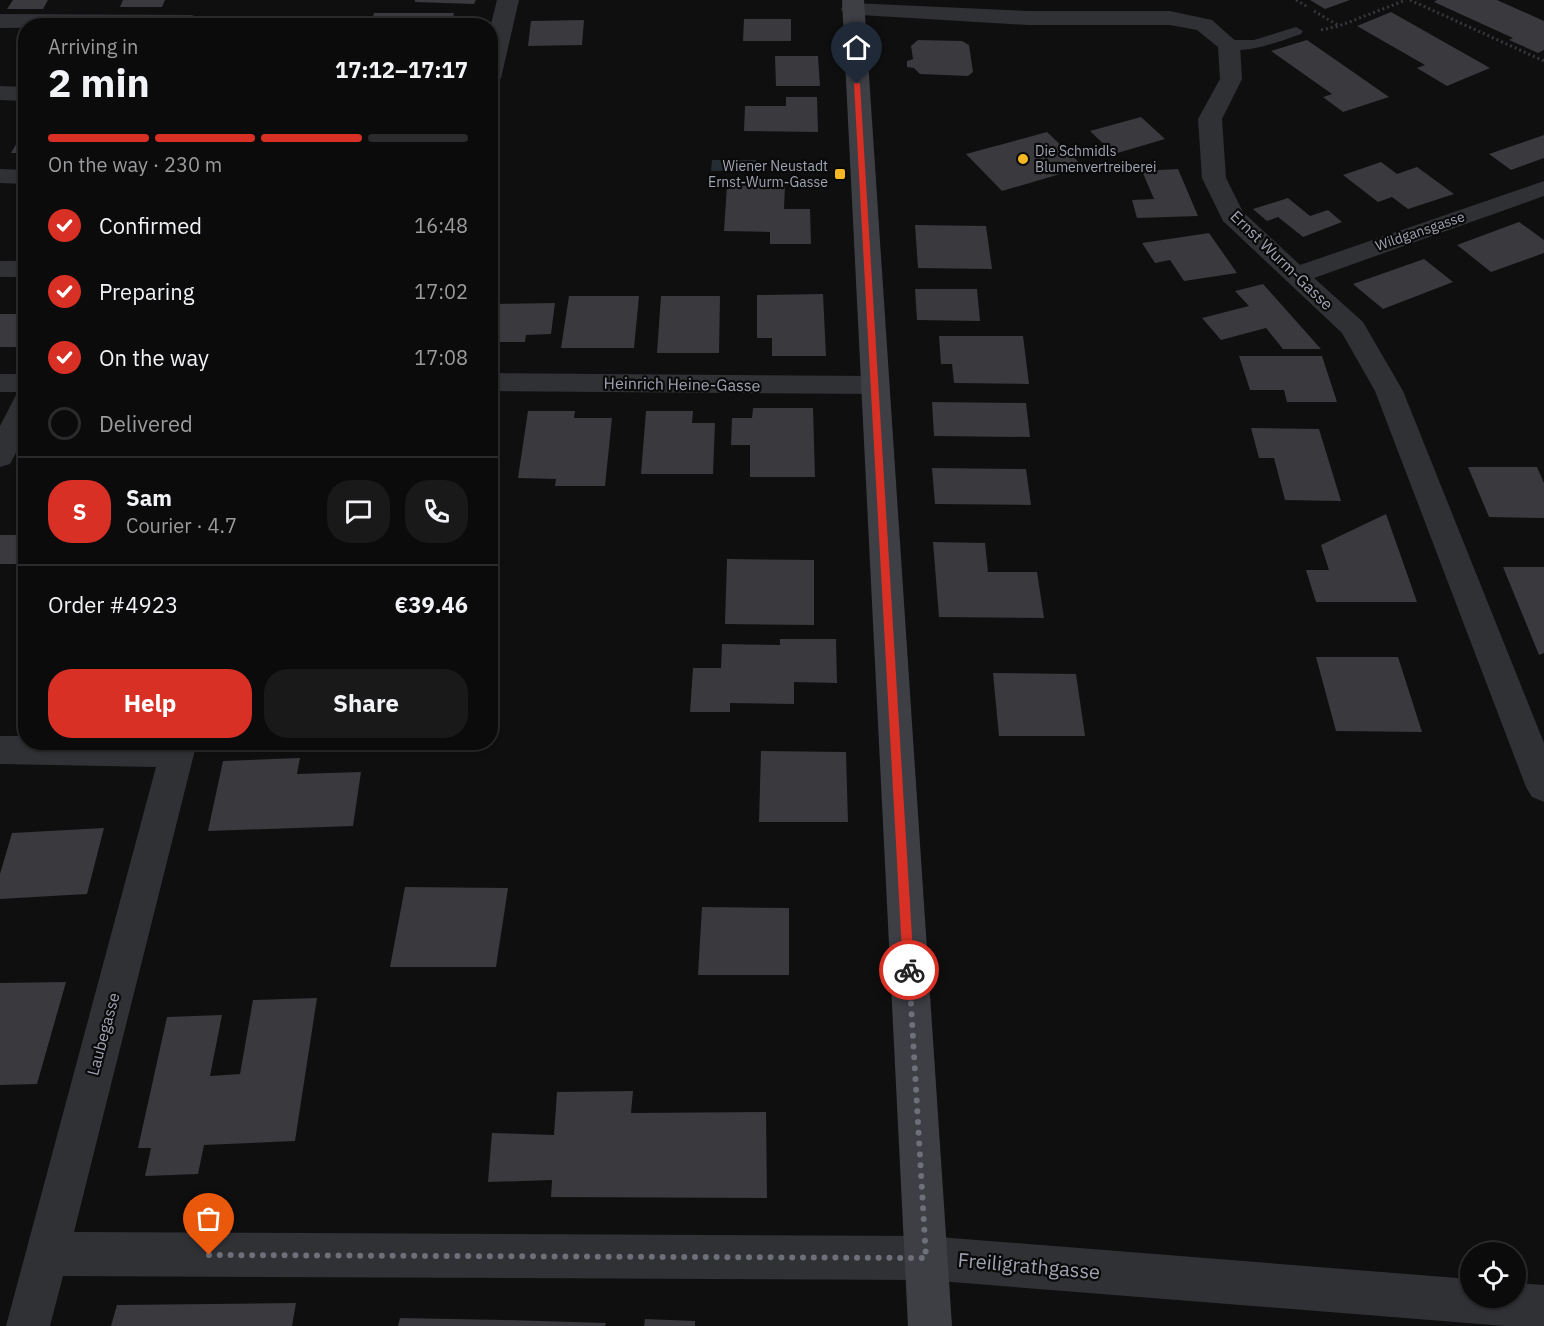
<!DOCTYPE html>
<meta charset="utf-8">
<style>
:root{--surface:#0b0b0c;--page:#19191a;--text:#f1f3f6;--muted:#9a9b9d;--line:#2b2b2d;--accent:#d93025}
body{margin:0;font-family:"IBM Plex Sans",sans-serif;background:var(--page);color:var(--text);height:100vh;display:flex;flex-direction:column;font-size:22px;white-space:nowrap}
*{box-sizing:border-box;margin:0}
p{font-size:20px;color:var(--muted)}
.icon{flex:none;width:33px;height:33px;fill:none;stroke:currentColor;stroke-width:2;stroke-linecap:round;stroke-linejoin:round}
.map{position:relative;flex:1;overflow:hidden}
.details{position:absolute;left:18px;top:18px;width:480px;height:732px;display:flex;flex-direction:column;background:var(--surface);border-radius:24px;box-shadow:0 2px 4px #0004,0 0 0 2px var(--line)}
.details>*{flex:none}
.buttons{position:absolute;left:1460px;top:1242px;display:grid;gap:12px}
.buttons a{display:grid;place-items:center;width:66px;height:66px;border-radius:50%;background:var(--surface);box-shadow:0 2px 4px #0004,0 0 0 2px var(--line);font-size:30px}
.pin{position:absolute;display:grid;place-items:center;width:51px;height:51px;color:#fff;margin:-62px -26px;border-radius:50% 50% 50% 0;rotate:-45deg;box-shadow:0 0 6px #0007}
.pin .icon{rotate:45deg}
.courier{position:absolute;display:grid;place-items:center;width:60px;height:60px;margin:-30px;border:4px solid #d93025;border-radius:50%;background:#fff;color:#222;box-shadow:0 2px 8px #0007}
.overview em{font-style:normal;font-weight:800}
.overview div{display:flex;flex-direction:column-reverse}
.overview{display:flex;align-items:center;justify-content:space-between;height:102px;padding:0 30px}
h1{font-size:39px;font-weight:800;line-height:45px}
.bar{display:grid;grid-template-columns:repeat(4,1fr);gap:9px 6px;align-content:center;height:72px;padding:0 30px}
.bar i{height:8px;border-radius:4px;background:var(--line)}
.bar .active{background:var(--accent)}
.bar p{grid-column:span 4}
.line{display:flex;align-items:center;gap:15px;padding:0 30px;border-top:2px solid var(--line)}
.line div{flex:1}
.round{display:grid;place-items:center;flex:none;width:63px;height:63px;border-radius:24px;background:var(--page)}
ol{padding:0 30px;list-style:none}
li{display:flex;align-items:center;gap:18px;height:66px}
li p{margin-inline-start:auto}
li .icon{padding:6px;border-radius:50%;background:var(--accent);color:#fff;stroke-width:4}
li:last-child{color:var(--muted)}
li i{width:33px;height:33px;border:3px solid var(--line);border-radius:50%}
.action{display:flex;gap:12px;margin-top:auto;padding:12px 30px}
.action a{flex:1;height:69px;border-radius:24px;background:var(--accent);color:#fff;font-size:24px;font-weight:800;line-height:69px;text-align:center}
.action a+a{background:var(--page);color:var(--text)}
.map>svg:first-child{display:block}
.water{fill:#252d34}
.building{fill:#39393e}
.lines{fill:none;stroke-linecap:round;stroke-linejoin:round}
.path{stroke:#36373c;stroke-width:3;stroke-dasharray:2 3;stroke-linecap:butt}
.lane{fill:#303135;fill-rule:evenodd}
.street{fill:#303135;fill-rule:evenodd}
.secondary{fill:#3e3f45;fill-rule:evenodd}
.route{fill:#d93025}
.done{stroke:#6d7079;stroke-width:6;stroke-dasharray:0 10.8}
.poi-dot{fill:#f5b822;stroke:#0a0a0b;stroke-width:2}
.labels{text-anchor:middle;stroke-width:4.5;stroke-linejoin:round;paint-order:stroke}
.far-poi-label{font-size:14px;fill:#a0a4b2;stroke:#0a0a0b;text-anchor:start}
.far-street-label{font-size:14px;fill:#a0a4b2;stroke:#0a0a0b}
.street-label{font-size:16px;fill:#a0a4b2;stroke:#0a0a0b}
.near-street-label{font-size:20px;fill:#a0a4b2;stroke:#0a0a0b}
</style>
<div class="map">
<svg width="1544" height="1326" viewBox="0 0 1544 1326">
<rect width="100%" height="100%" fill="#0f0f10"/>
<polygon class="water" points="712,160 756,160 756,170 711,171"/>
<g class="building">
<polygon points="13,0 48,0 43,9 7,9"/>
<polygon points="123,0 165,0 162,7 120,7"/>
<polygon points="415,0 476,0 474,4 415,2"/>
<polygon points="1310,0 1350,0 1325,9"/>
<polygon points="1437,0 1497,0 1544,21 1544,50 1538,53 1509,40 1513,38 1434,2"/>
<polygon points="1391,12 1490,68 1447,86 1417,68 1425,65 1357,26"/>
<polygon points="374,13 454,13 451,26 370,26"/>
<polygon points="223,18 292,18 289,26 219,26"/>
<polygon points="744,19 791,19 791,41 743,41"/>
<polygon points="584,20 582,45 528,46 531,21"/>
<polygon points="918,40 962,41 969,45 973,72 968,76 920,74 914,68 907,67 907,61 913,59 911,46"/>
<polygon points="1307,40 1389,97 1343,112 1323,97 1332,94 1271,51"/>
<polygon points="775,56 818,56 820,86 776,86"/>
<polygon points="786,97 817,97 818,132 744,131 745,106 786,106"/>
<polygon points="1141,117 1165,139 1114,154 1090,131"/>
<polygon points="1047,132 1084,167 1002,191 966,154"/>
<polygon points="22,134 26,134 26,153 11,153"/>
<polygon points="1544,135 1544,158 1511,170 1489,154"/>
<polygon points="1381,162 1397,174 1417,167 1454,194 1408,209 1392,197 1378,202 1343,175"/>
<polygon points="1178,169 1198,216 1137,218 1132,200 1154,199 1142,171"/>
<polygon points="727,185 785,186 784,209 810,209 811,244 770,244 770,232 724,231"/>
<polygon points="1288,198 1310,216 1328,210 1342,222 1303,237 1278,217 1267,221 1253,209"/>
<polygon points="1519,222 1544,240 1544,253 1491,272 1457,245"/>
<polygon points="915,225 986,226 992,269 918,268"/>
<polygon points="1209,233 1237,273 1184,281 1170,260 1155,263 1142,243"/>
<polygon points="1424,259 1453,282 1383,309 1353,284"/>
<polygon points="1263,284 1296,321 1321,349 1283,349 1266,328 1221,340 1202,318 1249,306 1235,291"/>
<polygon points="915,289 977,289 980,321 917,320"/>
<polygon points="823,294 826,356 772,356 772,338 757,338 757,295"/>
<polygon points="569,296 639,296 634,348 561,348"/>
<polygon points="661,296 720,296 719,353 657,353"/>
<polygon points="555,303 551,334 526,335 525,342 490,342 490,304"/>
<polygon points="0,314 26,314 26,337 20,347 0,347"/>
<polygon points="939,336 1023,336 1029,384 954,383 952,364 941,364"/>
<polygon points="1239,356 1322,356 1337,402 1287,402 1284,390 1250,390"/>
<polygon points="932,402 1026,403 1030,437 934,436"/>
<polygon points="753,408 813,408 815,477 750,477 750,445 731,445 732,418 752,418"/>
<polygon points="490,410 496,410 492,437 490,436"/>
<polygon points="528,411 575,411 574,418 612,418 605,486 555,486 556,479 518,478"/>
<polygon points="646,411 693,411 692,423 715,423 713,474 641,474"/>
<polygon points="1251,428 1319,429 1341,501 1285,500 1274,458 1259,458"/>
<polygon points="1468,467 1537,467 1544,483 1544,518 1489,517"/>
<polygon points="932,468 1026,469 1031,505 935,504"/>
<polygon points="1386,514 1417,602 1316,602 1306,570 1329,570 1321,545"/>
<rect x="0" y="535" width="26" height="29"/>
<polygon points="933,542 985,543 988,572 1037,572 1044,618 939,617"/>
<polygon points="727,559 814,560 814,625 725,624"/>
<polygon points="1503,567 1544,567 1544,653 1539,655"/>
<polygon points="780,639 836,639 837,683 794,682 794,704 730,703 730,712 690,712 693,668 721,668 722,644 780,645"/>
<polygon points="1316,657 1398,657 1422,732 1336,731"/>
<polygon points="993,673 1076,674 1085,736 999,736"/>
<polygon points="761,751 846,752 848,822 759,822"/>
<polygon points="300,758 297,774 361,772 353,826 208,831 223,761"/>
<polygon points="104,828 87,894 0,899 0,874 12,833"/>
<polygon points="405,887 508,888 496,967 390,967"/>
<polygon points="702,907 789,908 789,975 698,975"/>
<polygon points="66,982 37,1084 0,1085 0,983"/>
<polygon points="317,998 295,1141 204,1145 198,1174 145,1176 151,1148 138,1148 167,1017 222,1015 210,1076 240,1074 253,1000"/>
<polygon points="633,1091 631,1113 766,1112 767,1198 551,1197 552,1180 488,1182 492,1133 554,1135 557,1092"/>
<polygon points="296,1303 292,1326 111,1326 117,1305"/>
<polygon points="400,1318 505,1320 606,1323 605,1326 398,1326"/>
<polygon points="645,1319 695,1321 695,1326 644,1326"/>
</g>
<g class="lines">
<g class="path">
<polyline points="1296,0 1308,7"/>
<polyline points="1410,0 1544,61"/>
<polyline points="1314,11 1339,26"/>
<polyline points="1321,30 1339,26 1406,0"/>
</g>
<path class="lane" d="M1296 27 1303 31 1301 34C1284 40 1235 59 1221 45L1229 40H1254Z"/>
<g class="street">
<polygon points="497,0 519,0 501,78 498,83 490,85 490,28"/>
<polygon points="852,3 1028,11 1170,11 1212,20 1240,45 1242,79 1222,119 1226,178 1243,212 1300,265 1544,181 1544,196 1314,278 1363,322 1403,391 1544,743 1544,802 1532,797 1526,787 1375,391 1342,333 1223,221 1202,178 1198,119 1220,79 1218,47 1197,30 1170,25 1028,25 844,14 841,9 844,4"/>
<polygon points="0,14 191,15 199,17 202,22 199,26 0,28"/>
<polygon points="0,86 26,87 26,101 0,100"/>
<polygon points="0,169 26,170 26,184 0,183"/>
<rect x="0" y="261" width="26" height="16"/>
<polygon points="490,373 874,376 884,378 888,385 884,392 874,394 490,391"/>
<rect x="0" y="374" width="26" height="18"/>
<polygon points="26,393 26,434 10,464 0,467 0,426 16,395"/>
<polygon points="0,736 26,736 26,742 197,742 74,1232 926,1236 1470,1279 1470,1298 1515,1298 1515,1283 1544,1285 1544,1326 1505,1326 926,1280 63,1276 50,1326 6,1326 156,767 0,764"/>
</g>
<polygon class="secondary" points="842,0 864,0 952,1326 908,1326"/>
</g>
<polygon class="route" points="857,82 860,84 914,970 909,976 903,970 854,84"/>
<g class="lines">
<polyline class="done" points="209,1255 926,1258 909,970"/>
</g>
<g class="poi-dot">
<circle cx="1023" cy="159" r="6"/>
<rect x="834" y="168" width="12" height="12" rx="3"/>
</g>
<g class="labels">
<g class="far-poi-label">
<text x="1035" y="156">Die Schmidls<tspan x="1035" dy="16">Blumenvertreiberei</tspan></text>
<text x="828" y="171" text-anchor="end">Wiener Neustadt<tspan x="828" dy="16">Ernst-Wurm-Gasse</tspan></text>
</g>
<g class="far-street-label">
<text transform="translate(1420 231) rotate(-19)" y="5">Wildgansgasse</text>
</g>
<g class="street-label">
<text transform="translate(1282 260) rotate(44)" y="6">Ernst Wurm-Gasse</text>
<text transform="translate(682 384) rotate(1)" y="6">Heinrich Heine-Gasse</text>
<text transform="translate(103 1034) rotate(-75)" y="6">Laubegasse</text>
</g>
<g class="near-street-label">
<text transform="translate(1029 1266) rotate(5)" y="7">Freiligrathgasse</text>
</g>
</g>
</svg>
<div class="buttons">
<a><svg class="icon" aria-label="locate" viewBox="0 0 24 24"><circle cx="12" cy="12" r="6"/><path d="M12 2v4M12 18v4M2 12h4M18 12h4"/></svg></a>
</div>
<div class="pin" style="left:209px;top:1255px;background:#ea580c"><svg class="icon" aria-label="bag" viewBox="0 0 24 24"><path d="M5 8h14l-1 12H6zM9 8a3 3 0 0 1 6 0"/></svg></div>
<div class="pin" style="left:857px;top:84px;background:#1f2937"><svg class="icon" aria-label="home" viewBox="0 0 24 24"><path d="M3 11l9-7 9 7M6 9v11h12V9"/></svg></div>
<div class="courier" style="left:909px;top:970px"><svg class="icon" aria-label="bike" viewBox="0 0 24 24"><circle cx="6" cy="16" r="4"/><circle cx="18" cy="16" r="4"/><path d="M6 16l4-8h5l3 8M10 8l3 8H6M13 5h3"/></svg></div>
<section class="details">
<div class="overview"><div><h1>2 min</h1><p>Arriving in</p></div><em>17:12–17:17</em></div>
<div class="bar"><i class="active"></i><i class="active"></i><i class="active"></i><i></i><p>On the way · 230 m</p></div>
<ol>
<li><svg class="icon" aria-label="check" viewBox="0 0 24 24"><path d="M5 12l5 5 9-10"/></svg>Confirmed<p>16:48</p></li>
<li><svg class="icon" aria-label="check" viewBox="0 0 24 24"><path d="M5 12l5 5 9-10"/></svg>Preparing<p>17:02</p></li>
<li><svg class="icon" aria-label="check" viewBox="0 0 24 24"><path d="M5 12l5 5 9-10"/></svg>On the way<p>17:08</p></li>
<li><i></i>Delivered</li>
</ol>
<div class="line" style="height:108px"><b class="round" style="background:var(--accent);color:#fff">S</b><div><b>Sam</b><p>Courier · 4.7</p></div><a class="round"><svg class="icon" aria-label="chat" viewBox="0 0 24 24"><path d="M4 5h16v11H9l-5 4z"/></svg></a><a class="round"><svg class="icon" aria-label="phone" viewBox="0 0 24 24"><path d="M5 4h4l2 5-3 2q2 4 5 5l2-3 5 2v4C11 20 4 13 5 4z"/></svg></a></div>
<div class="line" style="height:78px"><div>Order #4923</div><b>€39.46</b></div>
<div class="action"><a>Help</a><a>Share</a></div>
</section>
</div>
